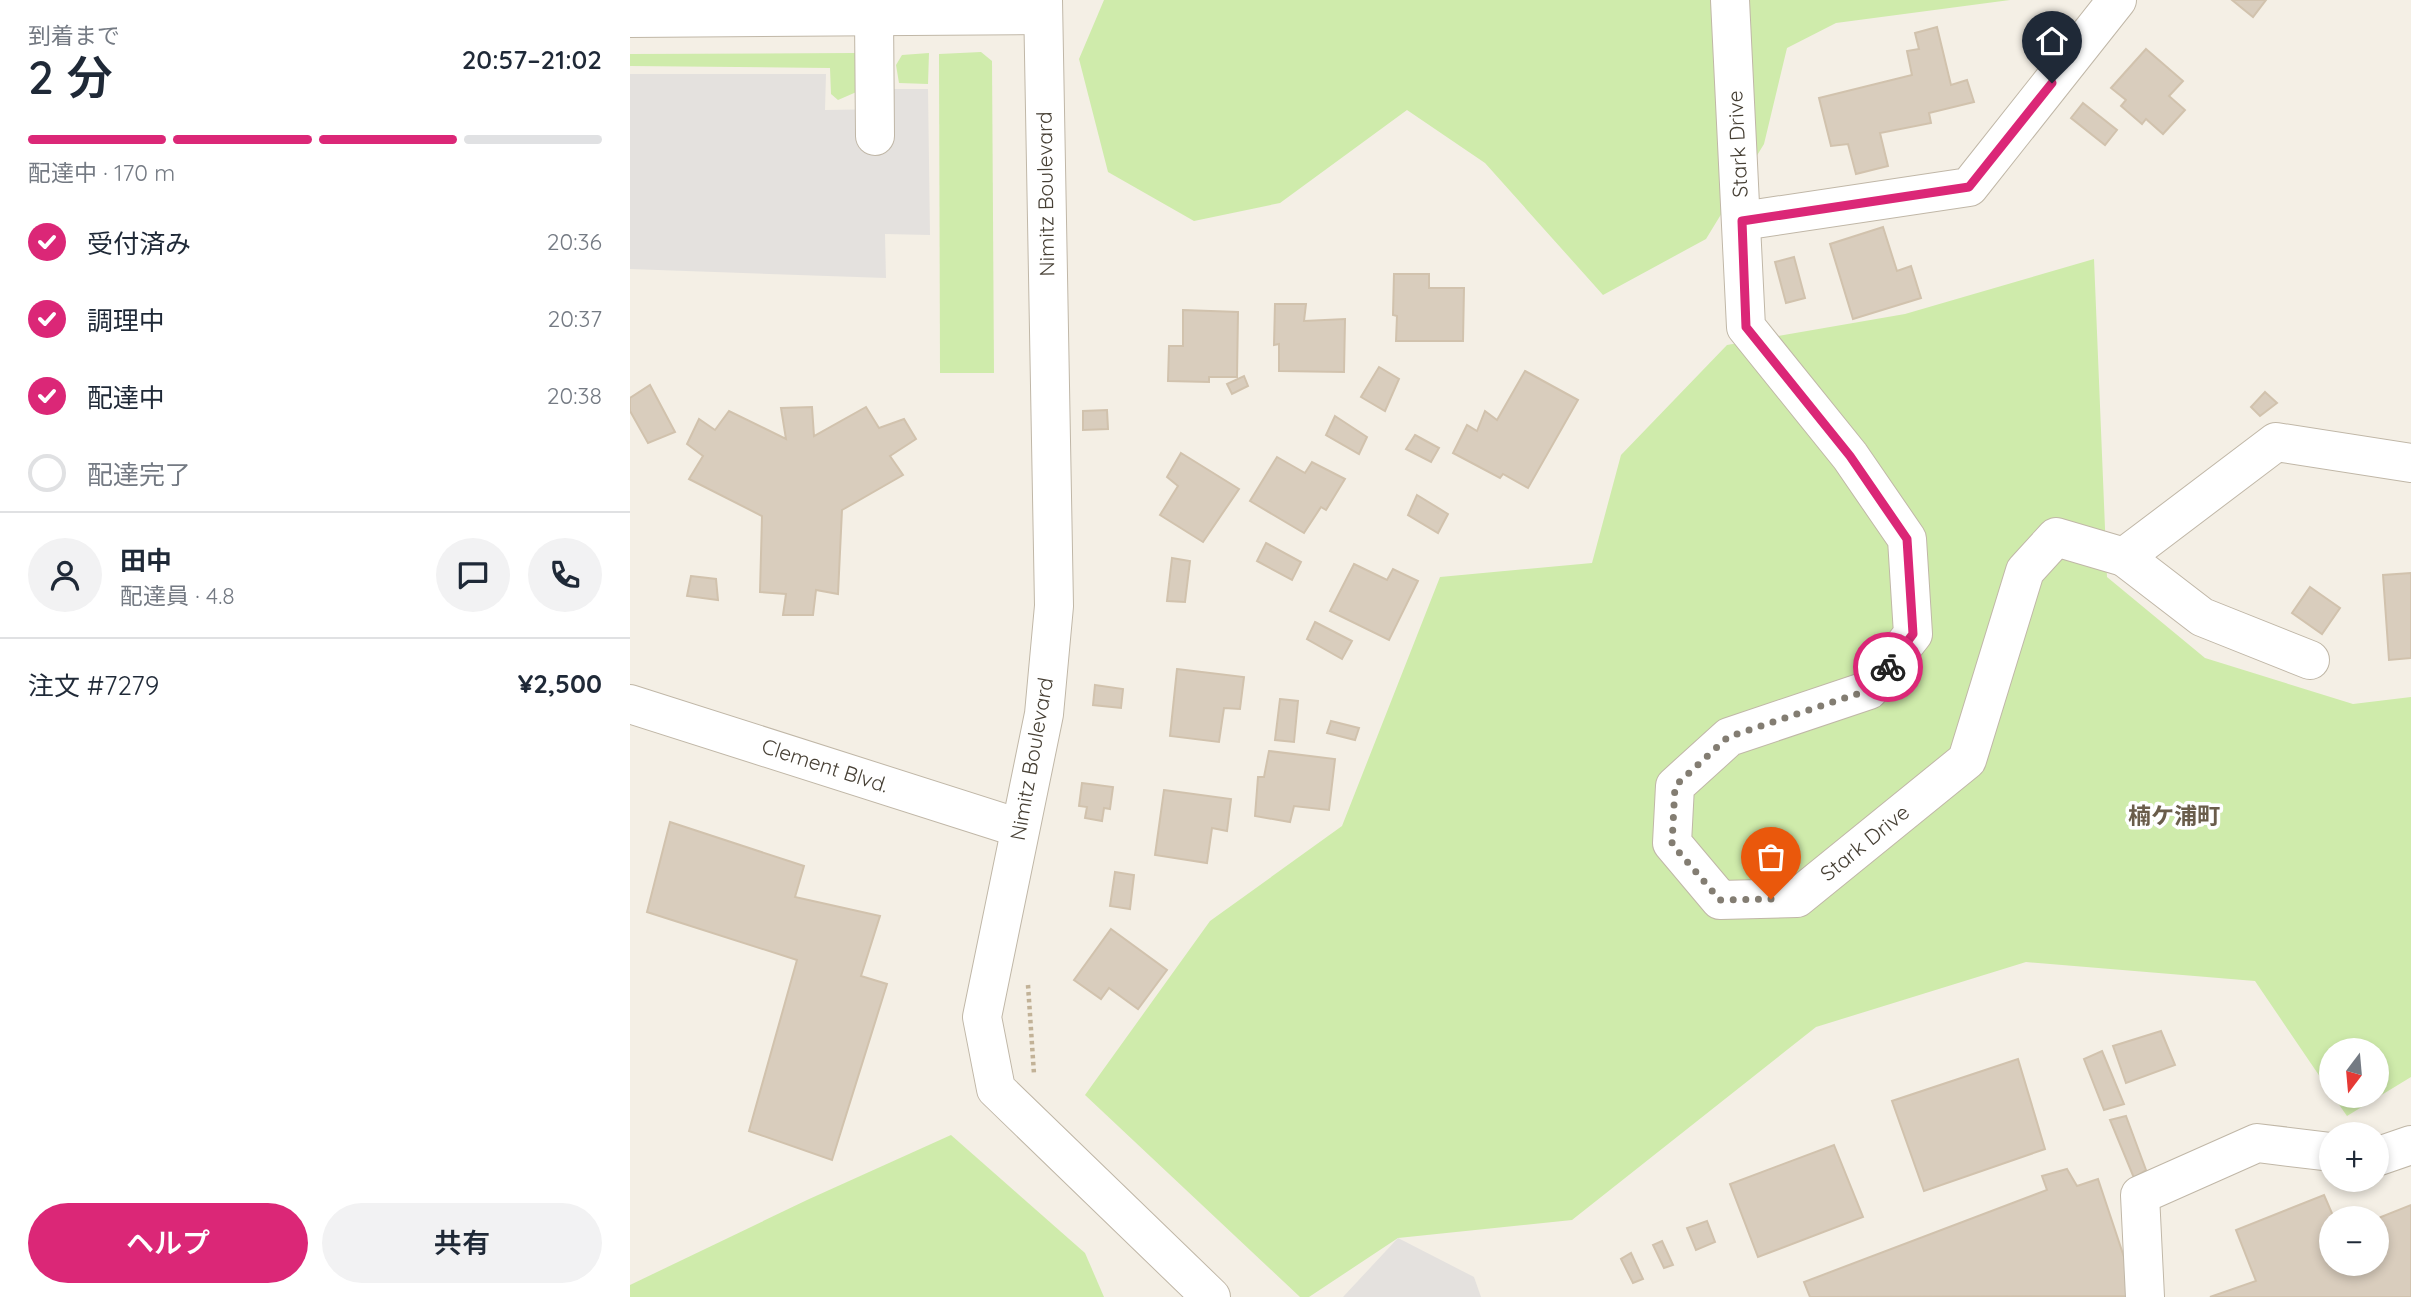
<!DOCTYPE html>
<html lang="ja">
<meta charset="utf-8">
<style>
:root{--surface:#fff;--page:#f2f2f3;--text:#1f2937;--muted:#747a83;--line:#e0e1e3;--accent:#db2777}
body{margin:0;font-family:Quicksand,"Noto Sans JP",sans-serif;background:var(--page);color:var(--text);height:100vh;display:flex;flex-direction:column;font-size:26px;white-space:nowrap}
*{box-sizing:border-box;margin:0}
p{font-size:23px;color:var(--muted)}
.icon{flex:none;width:38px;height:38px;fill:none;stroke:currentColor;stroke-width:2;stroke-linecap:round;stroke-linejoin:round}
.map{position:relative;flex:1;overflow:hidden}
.panel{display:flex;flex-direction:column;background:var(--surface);width:630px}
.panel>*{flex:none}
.needle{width:46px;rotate:196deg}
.tools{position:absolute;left:1689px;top:1038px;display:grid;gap:14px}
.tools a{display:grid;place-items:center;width:70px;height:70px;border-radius:50%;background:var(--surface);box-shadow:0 4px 10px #0003;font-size:35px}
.pin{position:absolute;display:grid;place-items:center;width:60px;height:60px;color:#fff;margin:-72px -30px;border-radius:50% 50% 50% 0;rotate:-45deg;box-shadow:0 0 7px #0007}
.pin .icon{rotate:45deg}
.courier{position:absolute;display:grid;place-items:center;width:70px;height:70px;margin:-35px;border:5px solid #db2777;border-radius:50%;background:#fff;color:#222;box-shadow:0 2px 9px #0007}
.summary em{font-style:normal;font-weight:600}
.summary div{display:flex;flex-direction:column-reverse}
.summary{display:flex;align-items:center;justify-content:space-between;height:119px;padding:0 28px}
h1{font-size:46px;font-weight:600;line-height:52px}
.bar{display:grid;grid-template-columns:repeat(4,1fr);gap:10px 7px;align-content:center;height:84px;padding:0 28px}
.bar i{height:9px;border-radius:5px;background:var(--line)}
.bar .on{background:var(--accent)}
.bar p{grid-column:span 4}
.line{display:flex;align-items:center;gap:18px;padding:0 28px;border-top:2px solid var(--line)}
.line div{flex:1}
.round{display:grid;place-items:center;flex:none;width:74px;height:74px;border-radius:37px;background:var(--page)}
ol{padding:0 28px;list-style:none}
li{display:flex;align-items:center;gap:21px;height:77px}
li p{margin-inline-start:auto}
li .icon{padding:7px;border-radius:50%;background:var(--accent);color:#fff;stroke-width:4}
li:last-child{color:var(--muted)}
li i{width:38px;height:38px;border:4px solid var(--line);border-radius:50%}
.action{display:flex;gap:14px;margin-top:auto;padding:14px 28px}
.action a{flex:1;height:80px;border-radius:42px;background:var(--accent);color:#fff;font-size:28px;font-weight:600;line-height:80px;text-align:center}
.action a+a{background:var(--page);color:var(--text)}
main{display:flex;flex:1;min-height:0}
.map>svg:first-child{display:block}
.green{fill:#cfebab}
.parking{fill:#e4e1de}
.building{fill:#d9cdbd;stroke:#d1c2ad;stroke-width:2}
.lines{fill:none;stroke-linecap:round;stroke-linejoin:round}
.minor-casing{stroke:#c0b7a7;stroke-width:40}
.path{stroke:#c2b297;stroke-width:4.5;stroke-dasharray:3.5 3.5;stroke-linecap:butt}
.minor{stroke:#fff;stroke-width:38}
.done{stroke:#837d72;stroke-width:7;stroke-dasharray:0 12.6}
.route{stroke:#db2777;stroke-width:9}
.labels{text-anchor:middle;stroke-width:7;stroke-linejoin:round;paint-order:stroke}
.street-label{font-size:21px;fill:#463f34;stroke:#fff}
.neighbourhood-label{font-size:23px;font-weight:bold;fill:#6a5d4b;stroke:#fff}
</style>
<main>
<section class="panel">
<div class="summary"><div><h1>2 分</h1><p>到着まで</p></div><em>20:57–21:02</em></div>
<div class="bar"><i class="on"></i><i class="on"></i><i class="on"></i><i></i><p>配達中 · 170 m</p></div>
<ol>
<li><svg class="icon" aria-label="check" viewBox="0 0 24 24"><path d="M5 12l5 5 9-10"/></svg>受付済み<p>20:36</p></li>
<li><svg class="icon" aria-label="check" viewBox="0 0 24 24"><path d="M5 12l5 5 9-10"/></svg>調理中<p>20:37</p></li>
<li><svg class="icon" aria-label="check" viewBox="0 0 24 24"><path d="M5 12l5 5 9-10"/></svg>配達中<p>20:38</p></li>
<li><i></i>配達完了</li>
</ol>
<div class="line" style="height:126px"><a class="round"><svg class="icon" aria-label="person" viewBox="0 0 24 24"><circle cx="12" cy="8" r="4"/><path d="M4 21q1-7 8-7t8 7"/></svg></a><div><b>田中</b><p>配達員 · 4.8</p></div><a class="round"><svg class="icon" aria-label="chat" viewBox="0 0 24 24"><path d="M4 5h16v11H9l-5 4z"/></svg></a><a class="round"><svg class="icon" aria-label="phone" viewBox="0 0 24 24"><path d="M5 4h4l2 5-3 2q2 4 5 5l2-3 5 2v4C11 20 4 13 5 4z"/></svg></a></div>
<div class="line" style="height:91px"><div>注文 #7279</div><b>¥2,500</b></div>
<div class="action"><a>ヘルプ</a><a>共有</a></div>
</section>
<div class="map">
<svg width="1781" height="1297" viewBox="0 0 1781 1297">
<rect width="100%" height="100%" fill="#f4efe5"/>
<g class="green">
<polygon points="474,0 1380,0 1206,23 1157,48 1134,144 1076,239 973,295 855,163 777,110 650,203 564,221 478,172 449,59"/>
<polygon points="351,52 362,61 364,373 310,373 309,54"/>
<polygon points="225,53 231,90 208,100 201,94 200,68 0,66 0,54"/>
<polygon points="299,53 298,84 269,83 266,65 272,55"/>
<polygon points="1464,259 1477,577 1575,658 1723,704 1781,697 1781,1077 1717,1116 1703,1096 1746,1096 1746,1050 1701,1050 1701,1093 1625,981 1396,962 1186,1027 942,1220 768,1238 679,1297 670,1297 455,1095 580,921 712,826 810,577 962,563 991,455 1097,345 1275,314"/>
<polygon points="321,1135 455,1253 474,1297 0,1297 0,1285 177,1200"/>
</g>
<g class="parking">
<polygon points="0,74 196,74 195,110 259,109 260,89 298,89 300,235 255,234 256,278 0,269"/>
<polygon points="768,1238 844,1277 851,1297 713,1297"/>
</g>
<g class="building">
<polygon points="1602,0 1636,0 1623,17"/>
<polygon points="1307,27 1321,85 1337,80 1344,102 1299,113 1301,123 1250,133 1258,166 1226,174 1218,144 1201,146 1189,98 1282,75 1277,51 1289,49 1285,33"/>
<polygon points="1516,49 1553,81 1539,96 1555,110 1533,134 1516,119 1512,124 1491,106 1496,100 1481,88"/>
<polygon points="1453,103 1487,130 1475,145 1441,118"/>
<polygon points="1253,227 1267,271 1281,266 1291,298 1223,319 1200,244"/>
<polygon points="1164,257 1175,298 1156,303 1145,262"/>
<polygon points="764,274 799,274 799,288 834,288 833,341 766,341 767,316 763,315"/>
<polygon points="645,304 676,304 674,321 715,319 714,372 649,371 649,344 644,345"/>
<polygon points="553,310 608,312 607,377 579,377 579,382 538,381 539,346 553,346"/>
<polygon points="749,367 769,379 755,411 731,397"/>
<polygon points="895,371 948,400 898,488 873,474 870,478 823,453 837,425 847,431 855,411 867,420"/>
<polygon points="614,376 618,386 602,394 597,384"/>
<polygon points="20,385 45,432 18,443 0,411 0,398"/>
<polygon points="1635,392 1647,403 1630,416 1621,407"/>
<polygon points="182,407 184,436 236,407 249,428 274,419 286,439 260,456 273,475 212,510 208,594 186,590 183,615 153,615 156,594 130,592 132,516 59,479 73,456 57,444 69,419 85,430 99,411 156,439 151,408"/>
<polygon points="477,410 478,429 453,430 453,411"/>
<polygon points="705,416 737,437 729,454 696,435"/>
<polygon points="785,435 809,448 801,462 776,449"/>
<polygon points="551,453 609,489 573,542 530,515 548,486 537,477"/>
<polygon points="647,457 675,473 682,462 715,479 696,510 691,507 674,533 620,501"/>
<polygon points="787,495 818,514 808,533 778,515"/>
<polygon points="636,543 671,562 662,580 627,561"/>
<polygon points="542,558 560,561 555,602 537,601"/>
<polygon points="724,564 757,580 763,569 788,581 759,640 700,611"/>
<polygon points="1781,573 1781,658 1759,660 1753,575"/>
<polygon points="61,576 86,579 88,600 57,596"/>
<polygon points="1680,587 1710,608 1692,634 1662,613"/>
<polygon points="685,622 722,641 712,659 677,639"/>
<polygon points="547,669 614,677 610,709 594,708 589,742 540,736"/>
<polygon points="465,685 493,689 491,708 463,705"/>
<polygon points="650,699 668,701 664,742 645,740"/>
<polygon points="701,721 729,728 725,740 697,733"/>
<polygon points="639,751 705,759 699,810 664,806 660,822 625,816 628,777 634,777"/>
<polygon points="452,783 483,787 480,809 474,808 472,821 455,818 457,807 449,806"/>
<polygon points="534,790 601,799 597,831 582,828 577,863 525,855"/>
<polygon points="40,822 174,866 165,897 250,916 231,976 257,984 202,1160 119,1131 167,960 17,912"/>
<polygon points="485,872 504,875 500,909 480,906"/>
<polygon points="481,929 537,970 508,1009 479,988 471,999 444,980"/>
<polygon points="1531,1031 1545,1065 1496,1083 1483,1046"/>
<polygon points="1472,1051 1494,1104 1474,1110 1454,1059"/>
<polygon points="1388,1059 1415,1149 1294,1191 1262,1101"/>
<polygon points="1496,1116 1516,1170 1504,1178 1480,1120"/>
<polygon points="1204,1145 1233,1217 1128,1257 1100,1184"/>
<polygon points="1437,1169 1447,1186 1468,1179 1507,1296 1180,1297 1174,1282 1417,1190 1412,1176"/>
<polygon points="1694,1195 1704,1218 1701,1218 1701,1264 1746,1264 1746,1219 1781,1205 1781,1297 1580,1297 1626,1281 1606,1230"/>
<polygon points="1077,1221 1085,1242 1066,1250 1057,1228"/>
<polygon points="1032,1241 1043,1265 1034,1268 1023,1245"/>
<polygon points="1001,1253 1013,1279 1003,1283 991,1259"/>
</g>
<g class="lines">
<g class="minor-casing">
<g id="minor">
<polyline points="413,0 424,606 414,714 352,1017 366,1089 581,1297"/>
<polyline points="1100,0 1116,327 1220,456 1277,539 1283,634 1239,690 1099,737 1045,786 1042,843 1090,900 1167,898 1337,760 1395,571 1426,537 1494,557 1646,442 1781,463"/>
<polyline points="244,16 245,136"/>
<polyline points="0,18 413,15"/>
<polyline points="1112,221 1339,187 1487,0"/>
<polyline points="1494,557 1572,617 1680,660"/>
<polyline points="0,704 389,828"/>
<polyline points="1746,1157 1781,1145"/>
<polyline points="1515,1297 1510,1195 1627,1143 1701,1152"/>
</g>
</g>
<polyline class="path" points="398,985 404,1074"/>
<use href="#minor" class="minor"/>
</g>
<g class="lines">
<polyline class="done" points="1141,899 1090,900 1042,844 1045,786 1098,737 1239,690 1258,667"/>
<polyline class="route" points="1258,667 1283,634 1277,539 1220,456 1116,327 1112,221 1339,187 1422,83"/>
</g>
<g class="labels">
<g class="street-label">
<text transform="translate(1108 144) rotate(-93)" y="7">Stark Drive</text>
<text transform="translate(416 194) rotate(-91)" y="7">Nimitz Boulevard</text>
<text transform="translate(402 759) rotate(-80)" y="7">Nimitz Boulevard</text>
<text transform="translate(195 766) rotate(18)" y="7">Clement Blvd.</text>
<text transform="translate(1235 843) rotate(-39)" y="7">Stark Drive</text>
</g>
<g class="neighbourhood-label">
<text x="1544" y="824">楠ケ浦町</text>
</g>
</g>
</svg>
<div class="tools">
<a><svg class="needle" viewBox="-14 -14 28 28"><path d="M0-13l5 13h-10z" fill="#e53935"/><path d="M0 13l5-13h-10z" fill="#747a83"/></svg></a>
<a>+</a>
<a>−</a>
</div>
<div class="pin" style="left:1141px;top:899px;background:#ea580c"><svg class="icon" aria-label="bag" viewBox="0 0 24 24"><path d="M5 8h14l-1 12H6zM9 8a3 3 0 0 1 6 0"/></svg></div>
<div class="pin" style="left:1422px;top:83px;background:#1f2937"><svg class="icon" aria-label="home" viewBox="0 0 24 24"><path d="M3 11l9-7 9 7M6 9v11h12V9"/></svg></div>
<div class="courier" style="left:1258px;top:667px"><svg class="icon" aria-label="bike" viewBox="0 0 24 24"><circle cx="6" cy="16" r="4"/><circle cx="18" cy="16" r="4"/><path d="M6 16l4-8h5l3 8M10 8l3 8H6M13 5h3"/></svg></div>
</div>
</main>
